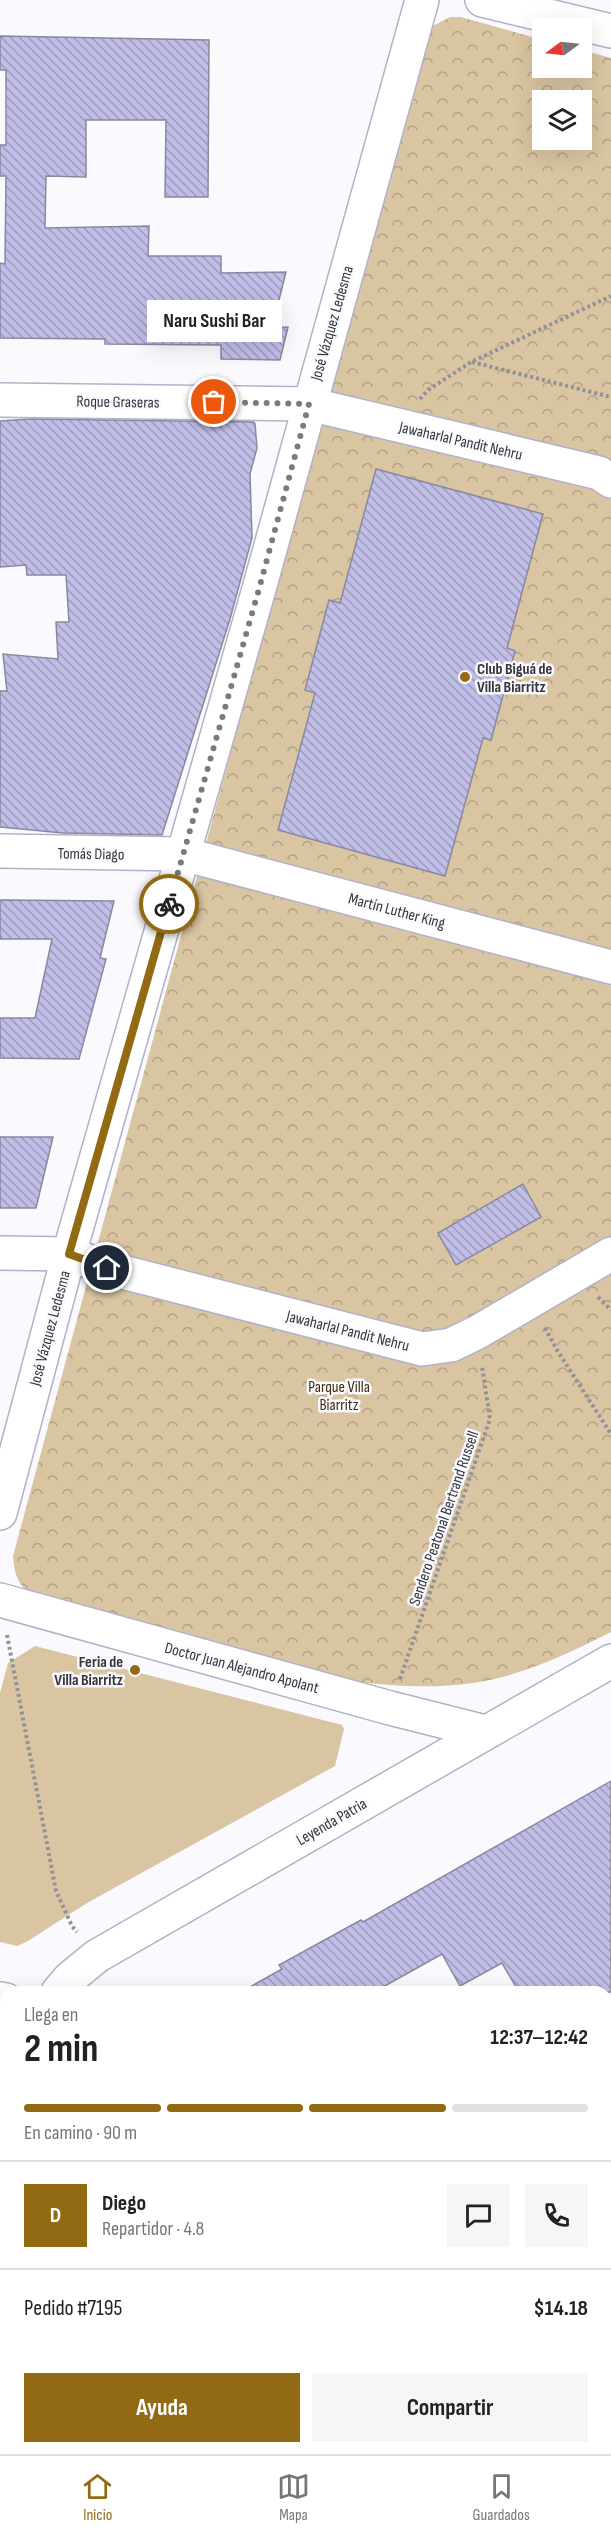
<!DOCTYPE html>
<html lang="es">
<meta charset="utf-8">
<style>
:root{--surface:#fff;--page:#f6f6f6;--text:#222;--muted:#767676;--line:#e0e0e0;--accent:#936a14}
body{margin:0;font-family:"Sofia Sans Condensed",sans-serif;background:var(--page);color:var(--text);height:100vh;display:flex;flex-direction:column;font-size:22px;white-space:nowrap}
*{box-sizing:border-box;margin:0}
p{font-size:20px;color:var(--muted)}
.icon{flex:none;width:33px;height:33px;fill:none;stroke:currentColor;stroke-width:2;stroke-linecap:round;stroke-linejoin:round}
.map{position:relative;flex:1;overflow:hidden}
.drawer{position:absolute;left:0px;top:1986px;width:612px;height:468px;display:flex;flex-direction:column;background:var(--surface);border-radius:18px 18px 0 0;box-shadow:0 6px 24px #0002}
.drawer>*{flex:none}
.needle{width:39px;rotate:255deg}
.tools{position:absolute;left:532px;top:18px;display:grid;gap:12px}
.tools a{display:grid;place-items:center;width:60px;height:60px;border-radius:0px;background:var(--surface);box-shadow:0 6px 24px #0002;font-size:30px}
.pin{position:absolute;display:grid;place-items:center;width:51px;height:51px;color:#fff;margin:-26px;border:3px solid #fff;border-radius:50%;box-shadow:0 2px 6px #0007}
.courier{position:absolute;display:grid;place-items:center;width:60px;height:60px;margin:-30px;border:4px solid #936a14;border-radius:50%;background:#fff;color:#222;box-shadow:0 2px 8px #0007}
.bubble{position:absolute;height:42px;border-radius:0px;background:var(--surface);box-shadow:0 6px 24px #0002;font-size:20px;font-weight:700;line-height:42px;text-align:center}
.overview em{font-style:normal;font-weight:700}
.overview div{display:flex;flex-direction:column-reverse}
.overview{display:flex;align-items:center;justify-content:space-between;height:102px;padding:0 24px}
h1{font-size:39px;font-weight:700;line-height:45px}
.bar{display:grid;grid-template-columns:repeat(4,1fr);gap:9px 6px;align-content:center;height:72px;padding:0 24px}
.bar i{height:8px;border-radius:4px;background:var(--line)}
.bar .active{background:var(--accent)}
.bar p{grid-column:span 4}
.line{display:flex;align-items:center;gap:15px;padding:0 24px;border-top:2px solid var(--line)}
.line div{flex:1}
.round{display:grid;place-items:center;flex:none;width:63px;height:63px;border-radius:0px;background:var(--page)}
.cta{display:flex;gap:12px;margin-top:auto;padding:12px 24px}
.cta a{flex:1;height:69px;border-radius:0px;background:var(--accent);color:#fff;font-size:24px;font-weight:700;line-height:69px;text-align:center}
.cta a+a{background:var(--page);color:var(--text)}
.menu{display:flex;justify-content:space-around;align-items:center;height:84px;border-top:2px solid var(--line);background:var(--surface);font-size:16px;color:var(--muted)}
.menu a{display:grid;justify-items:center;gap:3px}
.menu .active{color:var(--accent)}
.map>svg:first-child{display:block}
.grass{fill:#dac5a2}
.park{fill:url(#park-crowns);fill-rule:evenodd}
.building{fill:url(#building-back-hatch);stroke:#89889f;stroke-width:1.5}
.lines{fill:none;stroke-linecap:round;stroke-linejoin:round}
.minor-casing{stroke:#b2b1c9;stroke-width:36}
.path{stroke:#919198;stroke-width:4;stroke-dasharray:3 3;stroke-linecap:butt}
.minor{stroke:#fff;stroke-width:33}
.done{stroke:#7a7a81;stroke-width:6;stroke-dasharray:0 10.8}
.route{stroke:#936a14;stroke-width:8}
.poi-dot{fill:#936a14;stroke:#f9f9fe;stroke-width:2}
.labels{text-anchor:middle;stroke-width:5;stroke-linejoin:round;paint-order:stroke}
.street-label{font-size:16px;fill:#35353e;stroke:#f9f9fe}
.poi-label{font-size:16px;font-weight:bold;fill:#35353e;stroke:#f9f9fe;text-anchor:start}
.park-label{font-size:16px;fill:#3c2b0c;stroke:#f9f9fe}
</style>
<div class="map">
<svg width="611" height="2454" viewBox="0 0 611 2454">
<defs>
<pattern id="park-crowns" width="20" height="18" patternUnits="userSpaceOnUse" patternTransform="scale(1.5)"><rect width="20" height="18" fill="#dac5a2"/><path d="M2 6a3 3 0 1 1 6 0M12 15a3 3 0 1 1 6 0" fill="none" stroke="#b2a185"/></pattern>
<pattern id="building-back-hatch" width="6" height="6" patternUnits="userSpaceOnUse" patternTransform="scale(1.5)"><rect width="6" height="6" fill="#c0bee7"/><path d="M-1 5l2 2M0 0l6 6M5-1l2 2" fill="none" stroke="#9d9bbd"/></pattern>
</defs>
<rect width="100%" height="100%" fill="#f9f9fe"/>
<polygon class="grass" points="35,1646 342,1725 344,1729 335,1766 87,1903 28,1941 17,1946 0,1942 0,1693 8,1663"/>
<path class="park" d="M450 17H461L543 40V68H582V50L611 58V1632C567 1654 522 1676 473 1683 426 1690 378 1685 331 1678L27 1591C16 1582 14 1569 13 1556L299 500 428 36 433 26ZM543 100H582V140H543Z"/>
<g class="building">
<polygon points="0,36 209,40 208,197 165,197 166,120 86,120 86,177 46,176 45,228 149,226 148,256 221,256 221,273 286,272 272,328 288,327 280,360 221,359 221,345 105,344 105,339 0,338 0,263 5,264 6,176 0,176 0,145 6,145 6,70 0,70"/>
<polygon points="30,419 254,422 255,424 257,448 250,474 252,538 230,619 162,835 63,833 0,827 0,691 7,691 3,654 58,659 56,622 69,622 66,575 27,575 26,565 0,567 0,421"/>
<polygon points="376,469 543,514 507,648 515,651 491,740 483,738 445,876 278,830 315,693 305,690 329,600 340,603"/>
<polygon points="0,900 114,901 100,958 106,959 79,1059 0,1058 0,1018 35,1018 52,939 0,939"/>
<polygon points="0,1137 53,1137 36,1208 0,1208"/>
<polygon points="523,1184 541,1217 456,1265 438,1233"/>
<polygon points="611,1781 611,1992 519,1992 502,1963 460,1986 442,1954 374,1992 241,1992 282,1969 279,1965 361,1920 363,1922"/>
</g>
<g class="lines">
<g class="minor-casing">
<g id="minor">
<polyline points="482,0 611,31"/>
<polyline points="0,400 309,404 599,473 611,481"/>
<polyline points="0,851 183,854 611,967"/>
<polyline points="0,1253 69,1254 107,1268 422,1349 451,1345 476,1333 611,1254"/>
<polyline points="0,1513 69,1254 259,589 422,0"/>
<polyline points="0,1600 390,1708 485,1732"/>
<polyline points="58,1992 70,1978 97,1956 611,1661"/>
<polyline points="0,1999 6,2000"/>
<polyline points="606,2081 611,2078"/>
<polyline points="0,2124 6,2125"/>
<polyline points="606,2243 611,2245"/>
<polyline points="469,2454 470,2448"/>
</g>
</g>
<g class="path">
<polyline points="472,362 611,397"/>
<polyline points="420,399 428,390 471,362 611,296"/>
<polyline points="598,1297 611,1310"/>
<polyline points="545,1328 557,1350 611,1434"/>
<polyline points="7,1635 56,1891 72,1926 77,1932"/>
<polyline points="400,1679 490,1419 482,1366"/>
</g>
<use href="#minor" class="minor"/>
</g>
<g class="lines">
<polyline class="done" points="169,904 259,589 309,404 214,402"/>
<polyline class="route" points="107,1268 69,1254 169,904"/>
</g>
<g class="poi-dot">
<circle cx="465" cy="677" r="6"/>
<circle cx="135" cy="1670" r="6"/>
</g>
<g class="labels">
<g class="street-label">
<text transform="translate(331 323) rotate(-74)" y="6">José Vázquez Ledesma</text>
<text transform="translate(118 401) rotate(1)" y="6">Roque Graseras</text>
<text transform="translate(461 440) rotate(13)" y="6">Jawaharlal Pandit Nehru</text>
<text transform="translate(91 853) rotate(1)" y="6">Tomás Diago</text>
<text transform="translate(397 910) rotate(15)" y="6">Martín Luther King</text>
<text transform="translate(49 1328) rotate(-75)" y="6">José Vázquez Ledesma</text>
<text transform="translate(348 1330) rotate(14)" y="6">Jawaharlal Pandit Nehru</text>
<text transform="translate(443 1518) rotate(-71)" y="6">Sendero Peatonal Bertrand Russell</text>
<text transform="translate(242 1667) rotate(15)" y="6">Doctor Juan Alejandro Apolant</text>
<text transform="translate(331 1821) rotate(-30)" y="6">Leyenda Patria</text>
</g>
<g class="poi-label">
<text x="477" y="674">Club Biguá de<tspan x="477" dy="18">Villa Biarritz</tspan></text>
<text x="123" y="1667" text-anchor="end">Feria de<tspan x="123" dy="18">Villa Biarritz</tspan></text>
</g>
<g class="park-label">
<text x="339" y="1392">Parque Villa<tspan x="339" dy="18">Biarritz</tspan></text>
</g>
</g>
</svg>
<div class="tools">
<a><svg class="needle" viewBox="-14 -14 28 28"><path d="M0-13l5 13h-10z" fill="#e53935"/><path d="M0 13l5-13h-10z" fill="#767676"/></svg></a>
<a><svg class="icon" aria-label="layers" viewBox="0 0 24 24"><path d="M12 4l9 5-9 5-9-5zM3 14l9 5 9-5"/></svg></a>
</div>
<div class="pin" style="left:214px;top:402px;background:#ea580c"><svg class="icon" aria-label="bag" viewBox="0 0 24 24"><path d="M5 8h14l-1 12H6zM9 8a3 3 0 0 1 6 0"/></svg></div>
<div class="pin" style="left:107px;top:1268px;background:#1f2937"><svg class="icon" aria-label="home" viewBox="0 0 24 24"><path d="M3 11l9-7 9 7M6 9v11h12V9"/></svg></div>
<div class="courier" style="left:169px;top:904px"><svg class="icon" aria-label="bike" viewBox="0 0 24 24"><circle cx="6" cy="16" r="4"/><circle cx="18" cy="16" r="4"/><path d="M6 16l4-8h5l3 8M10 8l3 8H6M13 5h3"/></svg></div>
<div class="bubble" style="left:147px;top:300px;width:135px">Naru Sushi Bar</div>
<section class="drawer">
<div class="overview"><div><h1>2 min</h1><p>Llega en</p></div><em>12:37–12:42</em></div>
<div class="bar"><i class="active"></i><i class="active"></i><i class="active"></i><i></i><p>En camino · 90 m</p></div>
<div class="line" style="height:108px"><b class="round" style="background:var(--accent);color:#fff">D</b><div><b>Diego</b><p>Repartidor · 4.8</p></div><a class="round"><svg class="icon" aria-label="chat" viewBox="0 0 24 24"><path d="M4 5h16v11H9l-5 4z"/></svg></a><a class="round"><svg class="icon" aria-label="phone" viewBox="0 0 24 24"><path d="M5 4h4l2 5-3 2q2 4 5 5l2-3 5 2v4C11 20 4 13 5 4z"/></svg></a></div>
<div class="line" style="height:78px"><div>Pedido #7195</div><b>$14.18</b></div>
<div class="cta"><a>Ayuda</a><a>Compartir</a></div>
</section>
</div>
<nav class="menu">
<a class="active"><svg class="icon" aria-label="home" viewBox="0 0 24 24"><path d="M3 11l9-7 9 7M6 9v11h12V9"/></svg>Inicio</a>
<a><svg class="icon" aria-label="map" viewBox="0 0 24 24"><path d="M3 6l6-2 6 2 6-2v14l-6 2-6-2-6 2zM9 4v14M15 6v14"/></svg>Mapa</a>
<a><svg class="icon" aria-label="saved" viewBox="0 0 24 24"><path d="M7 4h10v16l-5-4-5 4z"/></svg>Guardados</a>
</nav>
